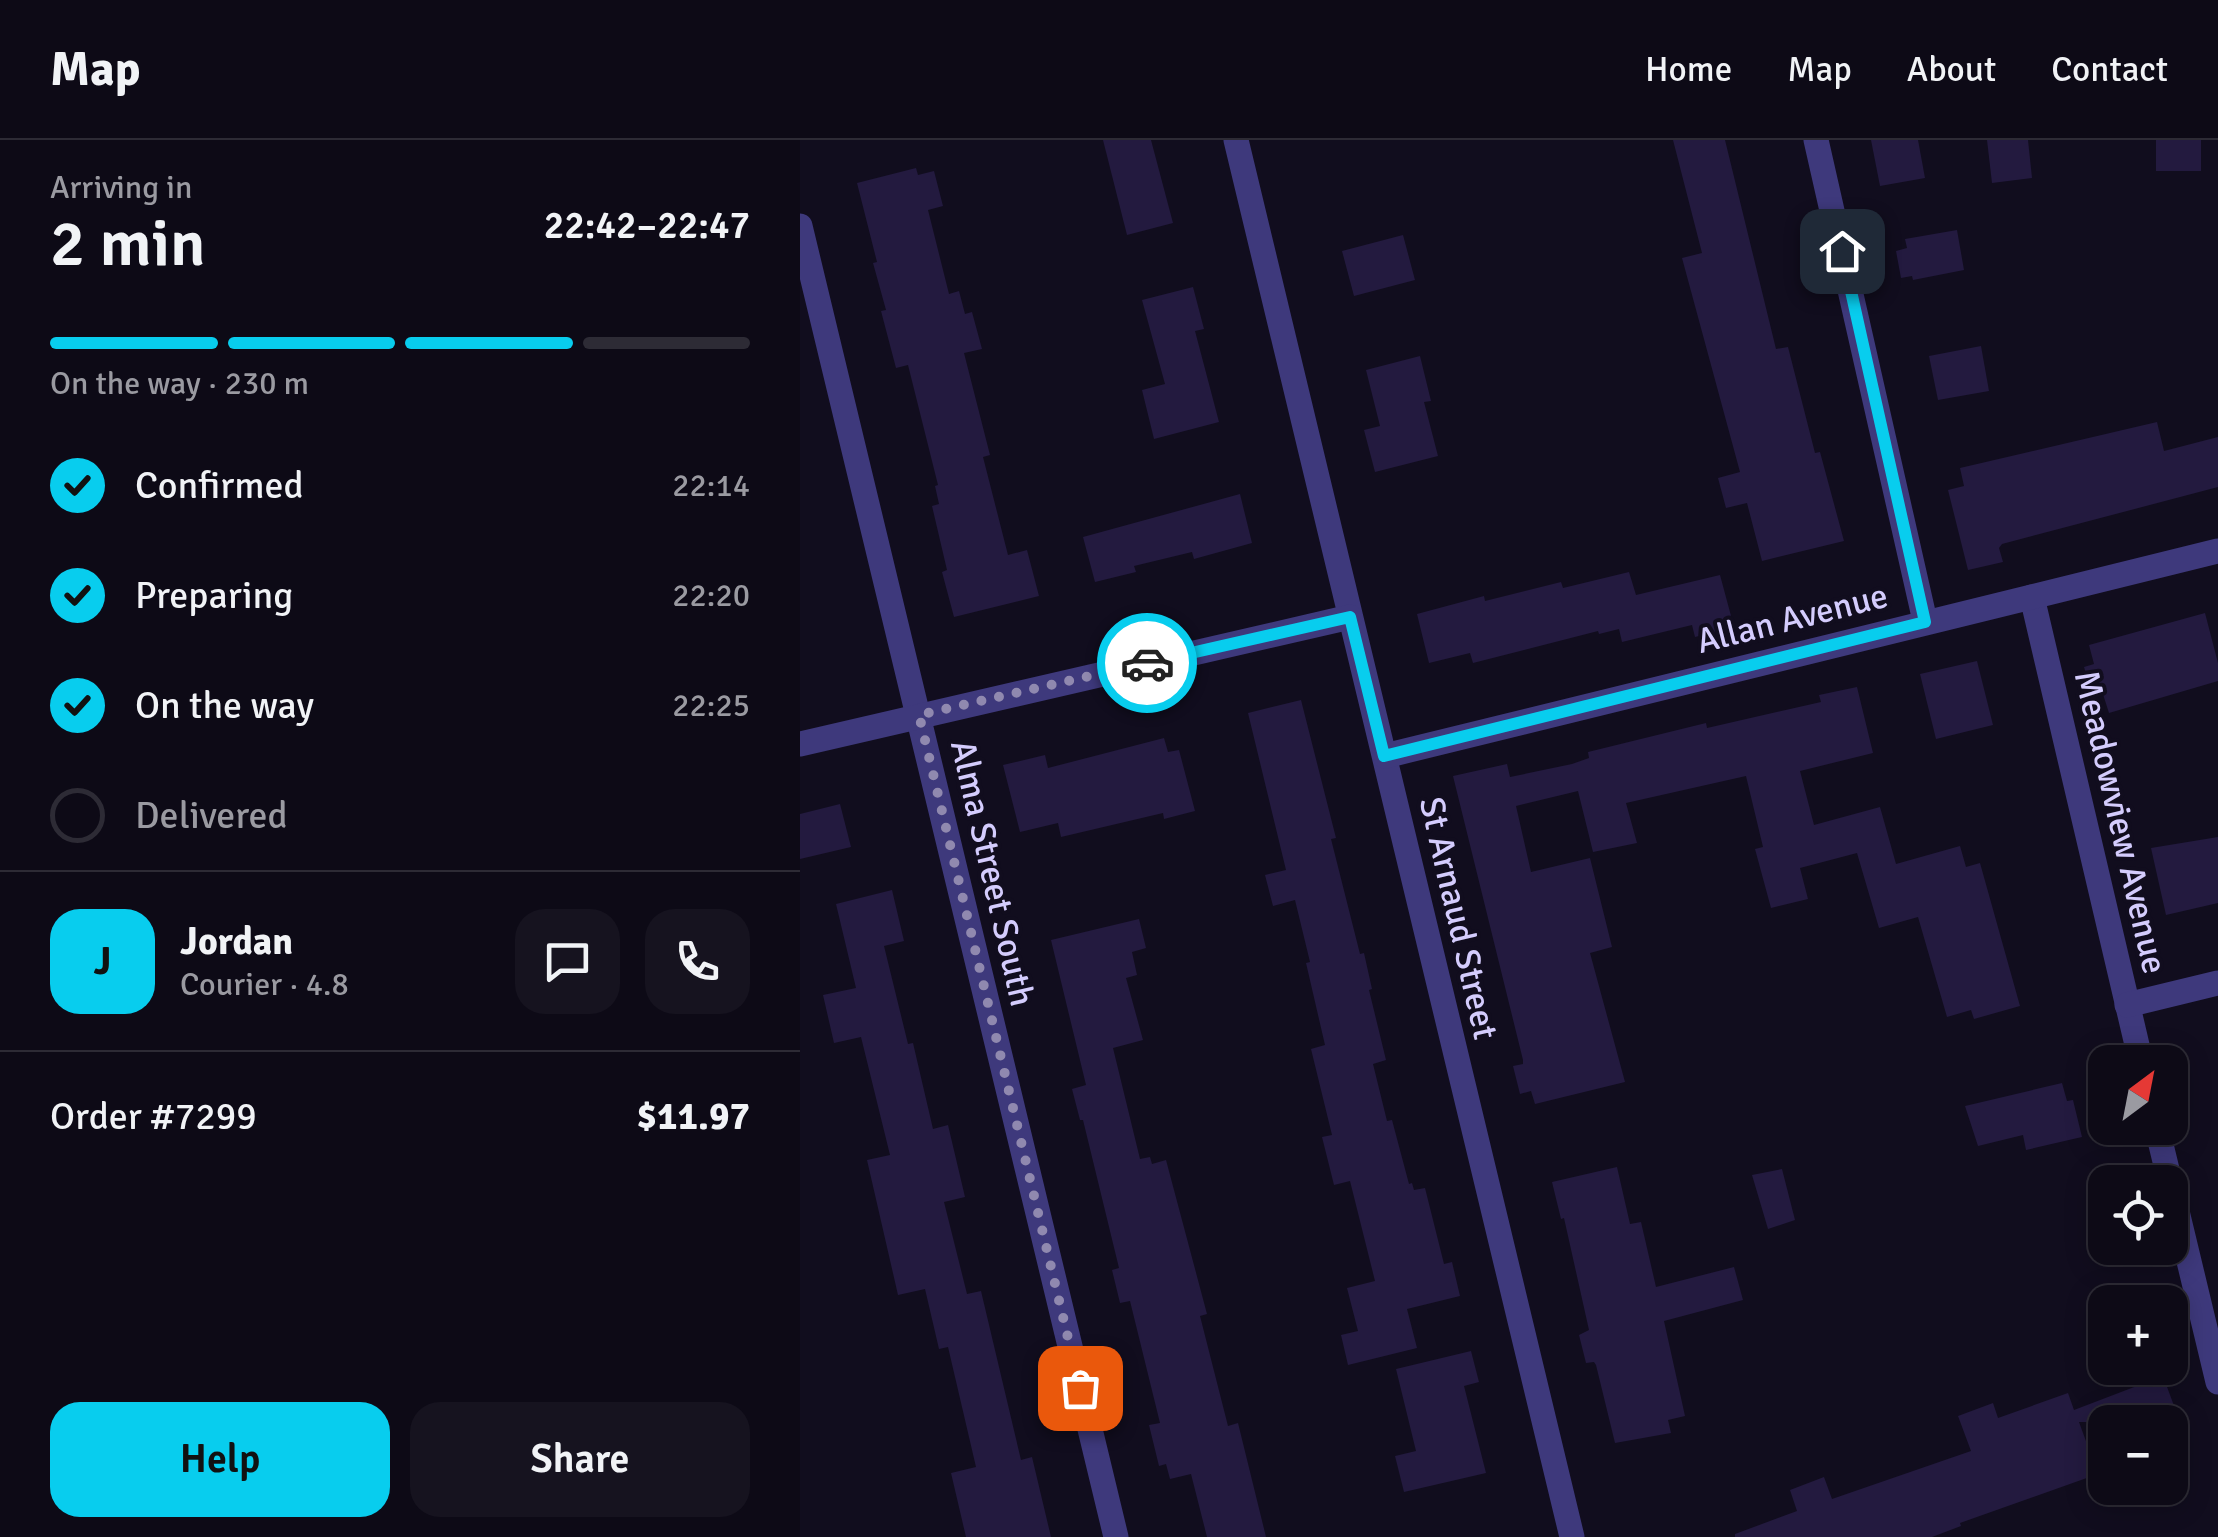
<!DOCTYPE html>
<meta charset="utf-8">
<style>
:root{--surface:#0d0a16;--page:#16131f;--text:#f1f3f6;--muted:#9a9aa1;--line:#2d2b35;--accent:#08cdee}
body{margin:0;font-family:Signika,sans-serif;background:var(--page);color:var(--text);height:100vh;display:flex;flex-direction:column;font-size:38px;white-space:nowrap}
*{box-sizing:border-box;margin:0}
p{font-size:32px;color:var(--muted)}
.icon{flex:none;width:55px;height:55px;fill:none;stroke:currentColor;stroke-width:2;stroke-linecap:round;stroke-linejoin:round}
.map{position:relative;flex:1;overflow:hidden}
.side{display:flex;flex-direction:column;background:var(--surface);width:800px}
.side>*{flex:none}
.needle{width:65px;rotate:32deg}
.fabs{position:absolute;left:1288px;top:905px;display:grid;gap:20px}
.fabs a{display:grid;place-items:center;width:100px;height:100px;border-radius:20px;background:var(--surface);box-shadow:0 5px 25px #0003,0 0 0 2px var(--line);font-size:50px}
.pin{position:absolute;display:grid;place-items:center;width:85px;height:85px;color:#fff;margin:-42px;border-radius:20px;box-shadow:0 5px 15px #0006}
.courier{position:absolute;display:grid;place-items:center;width:100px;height:100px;margin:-50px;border:8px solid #08cdee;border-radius:50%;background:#fff;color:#222;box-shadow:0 2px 12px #0007}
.summary em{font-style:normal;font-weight:600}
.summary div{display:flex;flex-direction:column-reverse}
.summary{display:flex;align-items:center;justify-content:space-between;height:170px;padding:0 50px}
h1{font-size:65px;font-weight:600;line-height:75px}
.bar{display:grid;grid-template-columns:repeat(4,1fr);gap:15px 10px;align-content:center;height:120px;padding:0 50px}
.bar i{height:12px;border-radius:8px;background:var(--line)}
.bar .active{background:var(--accent)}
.bar p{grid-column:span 4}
.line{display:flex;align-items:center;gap:25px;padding:0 50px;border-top:2px solid var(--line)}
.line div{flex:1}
.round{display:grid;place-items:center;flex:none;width:105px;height:105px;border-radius:30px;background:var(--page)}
ol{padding:0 50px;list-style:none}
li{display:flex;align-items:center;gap:30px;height:110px}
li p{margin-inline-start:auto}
li .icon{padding:10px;border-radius:50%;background:var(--accent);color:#111;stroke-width:4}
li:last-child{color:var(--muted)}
li i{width:55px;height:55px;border:5px solid var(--line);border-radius:50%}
.primary-button{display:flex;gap:20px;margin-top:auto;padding:20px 50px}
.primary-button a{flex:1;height:115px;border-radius:30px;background:var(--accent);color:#111;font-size:40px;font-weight:600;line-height:115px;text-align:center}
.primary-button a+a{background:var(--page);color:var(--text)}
header{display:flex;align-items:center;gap:60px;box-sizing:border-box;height:140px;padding:0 50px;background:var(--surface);border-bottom:2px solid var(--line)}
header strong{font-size:48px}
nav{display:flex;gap:55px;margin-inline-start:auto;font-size:35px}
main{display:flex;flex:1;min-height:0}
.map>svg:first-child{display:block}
.building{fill:#231a3f}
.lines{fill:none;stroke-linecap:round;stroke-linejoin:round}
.minor{stroke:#3e397c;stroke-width:25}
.done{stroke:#9089af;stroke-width:10;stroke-dasharray:0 18}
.route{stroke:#08cdee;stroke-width:12}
.labels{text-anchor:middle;stroke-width:8;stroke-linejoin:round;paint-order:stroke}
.street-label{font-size:35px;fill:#d4ccfd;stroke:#110d1e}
</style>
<header>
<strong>Map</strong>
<nav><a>Home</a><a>Map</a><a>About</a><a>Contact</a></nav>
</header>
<main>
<section class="side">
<div class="summary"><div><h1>2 min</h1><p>Arriving in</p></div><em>22:42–22:47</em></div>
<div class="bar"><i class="active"></i><i class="active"></i><i class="active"></i><i></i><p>On the way · 230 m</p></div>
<ol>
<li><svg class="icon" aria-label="check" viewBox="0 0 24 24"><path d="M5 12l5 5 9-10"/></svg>Confirmed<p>22:14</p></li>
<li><svg class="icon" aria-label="check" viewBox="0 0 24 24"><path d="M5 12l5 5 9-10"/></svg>Preparing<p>22:20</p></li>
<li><svg class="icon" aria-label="check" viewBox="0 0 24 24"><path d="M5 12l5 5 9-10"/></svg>On the way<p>22:25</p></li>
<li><i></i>Delivered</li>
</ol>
<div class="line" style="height:180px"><b class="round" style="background:var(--accent);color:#111">J</b><div><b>Jordan</b><p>Courier · 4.8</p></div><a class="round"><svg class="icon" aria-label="chat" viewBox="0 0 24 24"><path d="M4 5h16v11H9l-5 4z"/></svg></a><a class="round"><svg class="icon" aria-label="phone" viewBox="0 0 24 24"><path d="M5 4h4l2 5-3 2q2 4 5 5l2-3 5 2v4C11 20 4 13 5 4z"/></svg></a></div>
<div class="line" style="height:130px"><div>Order #7299</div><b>$11.97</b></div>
<div class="primary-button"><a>Help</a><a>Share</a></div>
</section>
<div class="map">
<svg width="1418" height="1397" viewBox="0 0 1418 1397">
<rect width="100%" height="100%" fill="#110d1e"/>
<g class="building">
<polygon points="303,0 351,0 373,83 327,95"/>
<polygon points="873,0 925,0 976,209 988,207 1015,313 1020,312 1044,401 962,421 947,363 926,368 918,338 940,332 882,118 902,113"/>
<polygon points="1071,0 1118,0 1125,38 1080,46"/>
<polygon points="1187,0 1228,0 1232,38 1192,43"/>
<rect x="1356" y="0" width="45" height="31"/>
<polygon points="116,28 118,35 134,31 143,66 128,70 149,154 159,151 165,174 172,172 182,209 164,213 190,315 183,317 208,415 227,410 239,456 154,477 142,432 147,430 132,366 139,364 135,346 138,345 108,225 96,228 81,171 86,170 73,123 77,122 57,43"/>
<polygon points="1157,90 1164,130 1113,140 1112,136 1101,138 1096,111 1107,108 1105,99"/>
<polygon points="603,95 615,140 554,156 542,111"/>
<polygon points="393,147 404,189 395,191 419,282 354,299 342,250 365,244 342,160"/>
<polygon points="1181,206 1189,251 1138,260 1129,216"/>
<polygon points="620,216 631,261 624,262 638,316 575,332 564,290 580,286 566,230"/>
<polygon points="1357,282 1364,311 1418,297 1418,347 1202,404 1199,408 1203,422 1168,430 1148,350 1164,346 1160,328"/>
<polygon points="440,354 452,403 394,419 392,412 334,426 336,432 295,442 283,397"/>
<polygon points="829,432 836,455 920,435 934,487 895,497 892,485 822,502 819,489 799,494 798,491 673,523 670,513 629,523 617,474 684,456 685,461 761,442 763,448"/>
<polygon points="1405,473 1418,523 1418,541 1309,573 1302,551 1292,553 1284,527 1294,524 1289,505"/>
<polygon points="1177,521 1193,585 1136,599 1120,534"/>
<polygon points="1057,547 1073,613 1000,631 1014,685 1080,667 1096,724 1160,706 1166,727 1180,723 1220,866 1174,879 1171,870 1147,877 1118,777 1079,788 1057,713 1000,728 1008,759 971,768 955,709 963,707 946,636 826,663 837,703 793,712 778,651 716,666 731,732 790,718 812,807 790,813 825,942 735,964 731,951 720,954 713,926 723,924 723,920 653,636 707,624 710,637 772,624 789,618 788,612 906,583 907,588 1021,562 1019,555"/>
<polygon points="501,560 536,698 531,699 560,814 564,813 572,849 569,850 586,920 573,924 587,981 592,980 609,1044 612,1043 614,1050 625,1048 644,1124 652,1122 660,1156 607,1169 617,1208 548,1225 541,1195 558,1191 547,1148 575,1141 550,1041 534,1045 522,997 532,995 511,909 525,905 506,823 510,822 495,760 473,766 465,735 486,730 448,573"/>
<polygon points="364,598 368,612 379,610 395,671 364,679 363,673 261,697 258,683 220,692 203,625 245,615 248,628"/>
<polygon points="40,664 51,707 0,719 0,674"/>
<polygon points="1418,697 1418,763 1366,775 1351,708"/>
<polygon points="92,750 104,801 84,806 108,904 113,903 133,989 148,985 165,1057 144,1062 167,1154 181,1151 221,1320 232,1317 251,1397 166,1397 151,1333 176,1327 148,1207 139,1209 125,1149 98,1155 67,1020 90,1015 61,897 34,903 23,855 56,848 36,764"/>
<polygon points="339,779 346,808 332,812 337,835 326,838 343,900 313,908 340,1019 350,1017 352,1024 366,1020 407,1174 400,1176 428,1286 438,1283 466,1397 407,1397 391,1334 370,1339 366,1324 359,1326 349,1285 360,1283 330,1161 320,1163 312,1130 319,1128 283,980 280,980 272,949 286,945 251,800"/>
<polygon points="1262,943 1267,961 1273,960 1282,997 1226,1010 1223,995 1178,1006 1165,966"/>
<polygon points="817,1027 830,1084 841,1082 856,1147 934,1127 943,1160 864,1181 885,1276 868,1280 871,1293 815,1303 796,1225 794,1222 786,1223 779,1195 789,1190 764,1078 761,1079 752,1042"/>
<polygon points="982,1029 995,1080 968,1089 952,1035"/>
<polygon points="671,1211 679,1242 664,1246 686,1333 604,1352 595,1316 616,1311 596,1229"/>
<polygon points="1363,1236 1380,1282 1279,1282 1298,1334 1160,1383 1161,1386 1132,1397 935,1397 935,1394 997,1371 990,1350 1024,1337 1032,1359 1171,1311 1158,1276 1193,1263 1198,1278 1268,1253 1274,1270"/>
</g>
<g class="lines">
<g class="minor">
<polyline points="436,0 772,1397"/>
<polyline points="1016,0 1125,481"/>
<polyline points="0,86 316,1397"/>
<polyline points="1232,457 1341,922"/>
<polyline points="0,604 550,477"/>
<polyline points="585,616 1418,411"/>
<polyline points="1327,865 1418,843"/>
<polyline points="1357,988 1418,1242"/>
</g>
</g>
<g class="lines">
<polyline class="done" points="280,1248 119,575 347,523"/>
<polyline class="route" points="347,523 550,477 584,616 1125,482 1042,111"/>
</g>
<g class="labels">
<g class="street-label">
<text transform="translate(992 478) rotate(-14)" y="12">Allan Avenue</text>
<text transform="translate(1321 682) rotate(77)" y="12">Meadowview Avenue</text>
<text transform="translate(193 733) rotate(77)" y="12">Alma Street South</text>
<text transform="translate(659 778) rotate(77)" y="12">St Arnaud Street</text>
</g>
</g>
</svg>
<div class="fabs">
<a><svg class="needle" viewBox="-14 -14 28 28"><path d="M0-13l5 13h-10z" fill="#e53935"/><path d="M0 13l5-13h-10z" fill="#9a9aa1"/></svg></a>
<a><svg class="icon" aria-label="locate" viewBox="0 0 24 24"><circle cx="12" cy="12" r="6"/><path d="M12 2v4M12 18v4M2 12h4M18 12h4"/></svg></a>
<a>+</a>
<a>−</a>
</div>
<div class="pin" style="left:280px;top:1248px;background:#ea580c"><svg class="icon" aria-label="bag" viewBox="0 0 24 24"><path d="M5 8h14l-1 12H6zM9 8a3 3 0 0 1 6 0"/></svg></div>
<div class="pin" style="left:1042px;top:111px;background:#1f2937"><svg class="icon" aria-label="home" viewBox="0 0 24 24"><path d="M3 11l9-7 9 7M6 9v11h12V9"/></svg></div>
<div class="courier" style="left:347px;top:523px"><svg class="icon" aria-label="car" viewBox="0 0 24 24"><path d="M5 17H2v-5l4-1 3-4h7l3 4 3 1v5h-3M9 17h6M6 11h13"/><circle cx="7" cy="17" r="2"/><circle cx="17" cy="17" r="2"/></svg></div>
</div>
</main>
